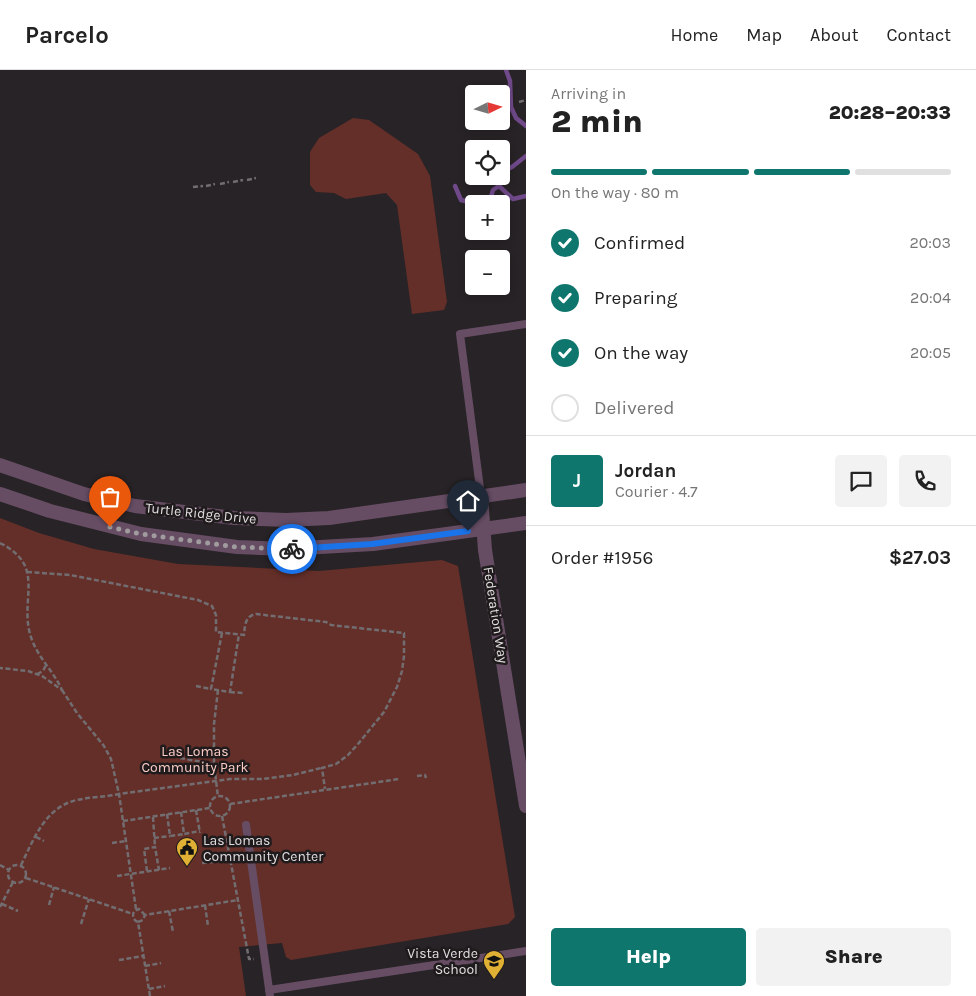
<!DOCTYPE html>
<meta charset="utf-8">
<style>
:root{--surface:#fff;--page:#f2f2f2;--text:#222;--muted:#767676;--line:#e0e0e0;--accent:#0f766e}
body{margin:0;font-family:Karla,sans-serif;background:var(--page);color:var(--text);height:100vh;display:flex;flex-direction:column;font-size:19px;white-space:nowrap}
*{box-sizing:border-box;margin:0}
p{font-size:16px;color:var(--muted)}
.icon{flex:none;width:28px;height:28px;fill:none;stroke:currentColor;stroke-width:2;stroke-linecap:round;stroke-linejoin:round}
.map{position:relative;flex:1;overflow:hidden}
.panel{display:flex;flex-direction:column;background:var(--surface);width:450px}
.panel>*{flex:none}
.needle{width:32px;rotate:85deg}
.buttons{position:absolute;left:465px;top:15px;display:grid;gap:10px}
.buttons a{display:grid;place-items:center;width:45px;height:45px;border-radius:5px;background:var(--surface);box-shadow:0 2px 8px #0003;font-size:25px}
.pin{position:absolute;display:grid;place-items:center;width:42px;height:42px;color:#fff;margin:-51px -21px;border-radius:50% 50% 50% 0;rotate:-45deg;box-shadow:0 0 5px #0007}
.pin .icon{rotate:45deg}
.courier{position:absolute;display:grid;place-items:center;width:50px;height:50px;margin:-25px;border:4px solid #1a73e8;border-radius:50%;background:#fff;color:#222;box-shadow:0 1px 6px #0007}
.head em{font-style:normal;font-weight:800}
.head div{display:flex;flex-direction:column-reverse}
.head{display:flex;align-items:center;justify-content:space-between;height:85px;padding:0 25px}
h1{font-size:32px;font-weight:800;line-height:38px}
.bar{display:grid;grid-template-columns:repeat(4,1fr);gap:8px 5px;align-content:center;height:60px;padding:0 25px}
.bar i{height:6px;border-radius:4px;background:var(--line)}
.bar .active{background:var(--accent)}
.bar p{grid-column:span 4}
.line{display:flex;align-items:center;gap:12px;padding:0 25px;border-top:1px solid var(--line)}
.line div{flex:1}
.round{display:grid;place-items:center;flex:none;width:52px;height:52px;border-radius:5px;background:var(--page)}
ol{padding:0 25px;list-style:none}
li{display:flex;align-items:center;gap:15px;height:55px}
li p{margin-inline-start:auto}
li .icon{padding:5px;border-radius:50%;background:var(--accent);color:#fff;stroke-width:4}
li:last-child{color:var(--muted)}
li i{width:28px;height:28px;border:2px solid var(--line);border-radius:50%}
.primary-button{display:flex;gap:10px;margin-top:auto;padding:10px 25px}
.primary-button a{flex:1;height:58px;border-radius:5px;background:var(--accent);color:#fff;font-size:20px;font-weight:800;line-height:58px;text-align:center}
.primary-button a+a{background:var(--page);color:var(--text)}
header{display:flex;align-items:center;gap:30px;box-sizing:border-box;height:70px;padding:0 25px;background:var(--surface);border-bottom:1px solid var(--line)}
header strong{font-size:24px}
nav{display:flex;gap:28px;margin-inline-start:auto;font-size:18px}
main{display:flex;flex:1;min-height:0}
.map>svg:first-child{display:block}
.green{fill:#652f29}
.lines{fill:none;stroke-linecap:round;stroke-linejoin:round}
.stream{stroke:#6f4989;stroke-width:4.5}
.path{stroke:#726d70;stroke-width:2.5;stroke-dasharray:5 2.5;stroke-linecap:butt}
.service{stroke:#664d64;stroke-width:8}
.minor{stroke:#664d64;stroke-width:14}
.tertiary{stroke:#664d64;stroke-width:14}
.done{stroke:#a09c9e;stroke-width:5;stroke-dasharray:0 9}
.route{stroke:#1a73e8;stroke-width:6}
.labels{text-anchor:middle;stroke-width:5;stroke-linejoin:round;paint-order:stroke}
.street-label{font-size:14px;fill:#e1dddf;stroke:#1f1a1c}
.park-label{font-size:14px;fill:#fbccc5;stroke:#1f1a1c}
.poi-label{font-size:14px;fill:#e1dddf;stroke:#1f1a1c;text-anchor:start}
</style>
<header>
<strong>Parcelo</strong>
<nav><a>Home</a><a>Map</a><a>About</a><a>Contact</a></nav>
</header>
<main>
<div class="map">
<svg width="526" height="926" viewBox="0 0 526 926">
<rect width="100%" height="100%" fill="#282326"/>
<g class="green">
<polygon points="353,48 369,50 418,84 430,106 447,232 444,240 412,244 397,135 386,123 346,129 334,123 316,122 310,115 310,82 319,68"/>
<polygon points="0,448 39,463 94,479 178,494 319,501 442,490 458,496 515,847 508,854 291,890 286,887 282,873 239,877 246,926 0,926"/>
</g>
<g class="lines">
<g class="stream">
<polyline points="506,0 510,11 511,37 516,48 526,56"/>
<polyline points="501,102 512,97 526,86"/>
<polyline points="500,106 499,116 513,129 526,126"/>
<path d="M455 116 461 130C473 134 491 135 493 120L499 116"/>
</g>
<g class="path">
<polyline points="519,32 526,30"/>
<polyline points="247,110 256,108"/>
<polyline points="233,112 243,110"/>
<polyline points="220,114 229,112"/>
<polyline points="206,116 215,114"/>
<polyline points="193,117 203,116"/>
<path d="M0 473C46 496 20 527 30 564 36 586 53 600 62 620L42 606 28 601 0 598"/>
<path d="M27 502 70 505 198 530 212 536 216 545V562L244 565C245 555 245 546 256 544L326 552 331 555 404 563V586L402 601 397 617 384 642 358 674 348 685 336 694 322 698 325 719"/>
<polyline points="222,563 211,619 230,622 239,564"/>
<polyline points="37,604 43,601 46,595"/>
<polyline points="196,616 211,619"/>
<polyline points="218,620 214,654 214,694 235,696"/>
<polyline points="230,622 243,623"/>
<polyline points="180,688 214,694 218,727"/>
<polyline points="417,706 425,705 426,708"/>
<circle cx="220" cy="736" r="10"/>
<polyline points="230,734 399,709"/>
<polyline points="196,740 200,763"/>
<polyline points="181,742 184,764 200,761"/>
<polyline points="167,744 170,766 184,764"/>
<polyline points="222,746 249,889 254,889"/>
<polyline points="153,747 155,777"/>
<polyline points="123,751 210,738"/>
<polyline points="36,767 44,771"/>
<polyline points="154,768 170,766"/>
<polyline points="112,773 126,771"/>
<polyline points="202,793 231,790"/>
<circle cx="17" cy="804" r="9"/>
<polyline points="0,795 9,800"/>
<path d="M21 795C34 769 45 737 77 730 90 727 105 727 119 724L111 689 104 676 77 643 62 620"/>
<polyline points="147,801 144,779 155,777 159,800"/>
<polyline points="117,806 170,798"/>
<polyline points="26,808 133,844"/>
<polyline points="2,834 18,841"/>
<polyline points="49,835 54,817"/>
<polyline points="205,835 208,856"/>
<polyline points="0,837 13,812"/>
<polyline points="136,839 119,724 230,709 263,709 293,705 321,698"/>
<polyline points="169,841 173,862"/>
<path d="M138 852C133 850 132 846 134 841L139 839 145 845"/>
<polyline points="81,854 89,829"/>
<polyline points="119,890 143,886"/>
<polyline points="145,896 161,893"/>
<polyline points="149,919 165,916"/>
<polyline points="150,926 138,852 143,850 145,845 238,830"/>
</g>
<g class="service">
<polyline points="481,426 460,264 526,254"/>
<polyline points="246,755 270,926"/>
<polyline points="269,920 526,881"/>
</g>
<polyline class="minor" points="481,426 485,480 526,736"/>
<g class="tertiary">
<polyline points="0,395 84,424 135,436 234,448 286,450 329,448 526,420"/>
<polyline points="0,424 50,441 141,464 237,477 285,479 373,474 526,453"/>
</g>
</g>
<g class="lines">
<polyline class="done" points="110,457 141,464 237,477 292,479"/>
<polyline class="route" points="292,479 372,474 468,461"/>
</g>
<defs>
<g id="civic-pin" transform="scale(1.125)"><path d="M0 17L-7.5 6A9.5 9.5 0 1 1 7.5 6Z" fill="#dfb034" stroke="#1f1a1c"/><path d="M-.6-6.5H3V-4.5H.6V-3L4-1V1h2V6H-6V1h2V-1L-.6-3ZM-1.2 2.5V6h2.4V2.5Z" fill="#111"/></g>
<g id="school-pin" transform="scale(1.125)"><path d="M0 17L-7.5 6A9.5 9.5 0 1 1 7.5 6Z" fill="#dfb034" stroke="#1f1a1c"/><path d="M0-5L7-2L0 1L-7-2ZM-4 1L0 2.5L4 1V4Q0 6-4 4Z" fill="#111"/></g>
</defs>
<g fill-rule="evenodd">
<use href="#civic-pin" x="187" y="778"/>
<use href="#school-pin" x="494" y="891"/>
</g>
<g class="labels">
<g class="street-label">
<text transform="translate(201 443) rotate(6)" y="5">Turtle Ridge Drive</text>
<text transform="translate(496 545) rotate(81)" y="5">Federation Way</text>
</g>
<g class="park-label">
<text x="195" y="686">Las Lomas<tspan x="195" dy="16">Community Park</tspan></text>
</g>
<g class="poi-label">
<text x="203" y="775">Las Lomas<tspan x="203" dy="16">Community Center</tspan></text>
<text x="478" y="888" text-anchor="end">Vista Verde<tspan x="478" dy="16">School</tspan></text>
</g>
</g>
</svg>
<div class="buttons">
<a><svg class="needle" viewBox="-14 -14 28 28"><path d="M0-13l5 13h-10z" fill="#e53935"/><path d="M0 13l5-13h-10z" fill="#767676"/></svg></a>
<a><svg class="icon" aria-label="locate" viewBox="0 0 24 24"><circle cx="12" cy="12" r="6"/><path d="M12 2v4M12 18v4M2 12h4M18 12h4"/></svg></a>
<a>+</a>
<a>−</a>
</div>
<div class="pin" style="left:110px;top:457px;background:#ea580c"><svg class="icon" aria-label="bag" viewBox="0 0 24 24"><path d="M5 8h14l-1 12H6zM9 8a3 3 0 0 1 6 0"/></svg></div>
<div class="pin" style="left:468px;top:461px;background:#1f2937"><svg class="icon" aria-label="home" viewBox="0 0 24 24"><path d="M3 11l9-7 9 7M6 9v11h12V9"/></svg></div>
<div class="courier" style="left:292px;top:479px"><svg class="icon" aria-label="bike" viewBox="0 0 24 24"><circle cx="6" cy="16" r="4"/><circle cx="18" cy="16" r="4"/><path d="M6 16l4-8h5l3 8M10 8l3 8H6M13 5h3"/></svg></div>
</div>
<section class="panel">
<div class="head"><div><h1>2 min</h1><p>Arriving in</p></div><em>20:28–20:33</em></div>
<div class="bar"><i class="active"></i><i class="active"></i><i class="active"></i><i></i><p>On the way · 80 m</p></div>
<ol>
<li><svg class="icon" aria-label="check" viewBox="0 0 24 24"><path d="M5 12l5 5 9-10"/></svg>Confirmed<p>20:03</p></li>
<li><svg class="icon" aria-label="check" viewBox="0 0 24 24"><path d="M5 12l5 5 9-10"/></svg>Preparing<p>20:04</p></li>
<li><svg class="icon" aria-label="check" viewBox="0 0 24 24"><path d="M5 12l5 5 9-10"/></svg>On the way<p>20:05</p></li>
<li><i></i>Delivered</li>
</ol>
<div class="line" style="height:90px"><b class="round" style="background:var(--accent);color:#fff">J</b><div><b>Jordan</b><p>Courier · 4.7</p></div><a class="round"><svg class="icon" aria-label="chat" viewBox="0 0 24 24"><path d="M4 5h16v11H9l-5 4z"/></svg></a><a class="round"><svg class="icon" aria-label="phone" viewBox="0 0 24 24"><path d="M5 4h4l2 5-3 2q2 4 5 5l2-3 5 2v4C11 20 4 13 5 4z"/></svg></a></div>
<div class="line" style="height:65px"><div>Order #1956</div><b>$27.03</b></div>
<div class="primary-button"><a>Help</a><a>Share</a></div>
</section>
</main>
